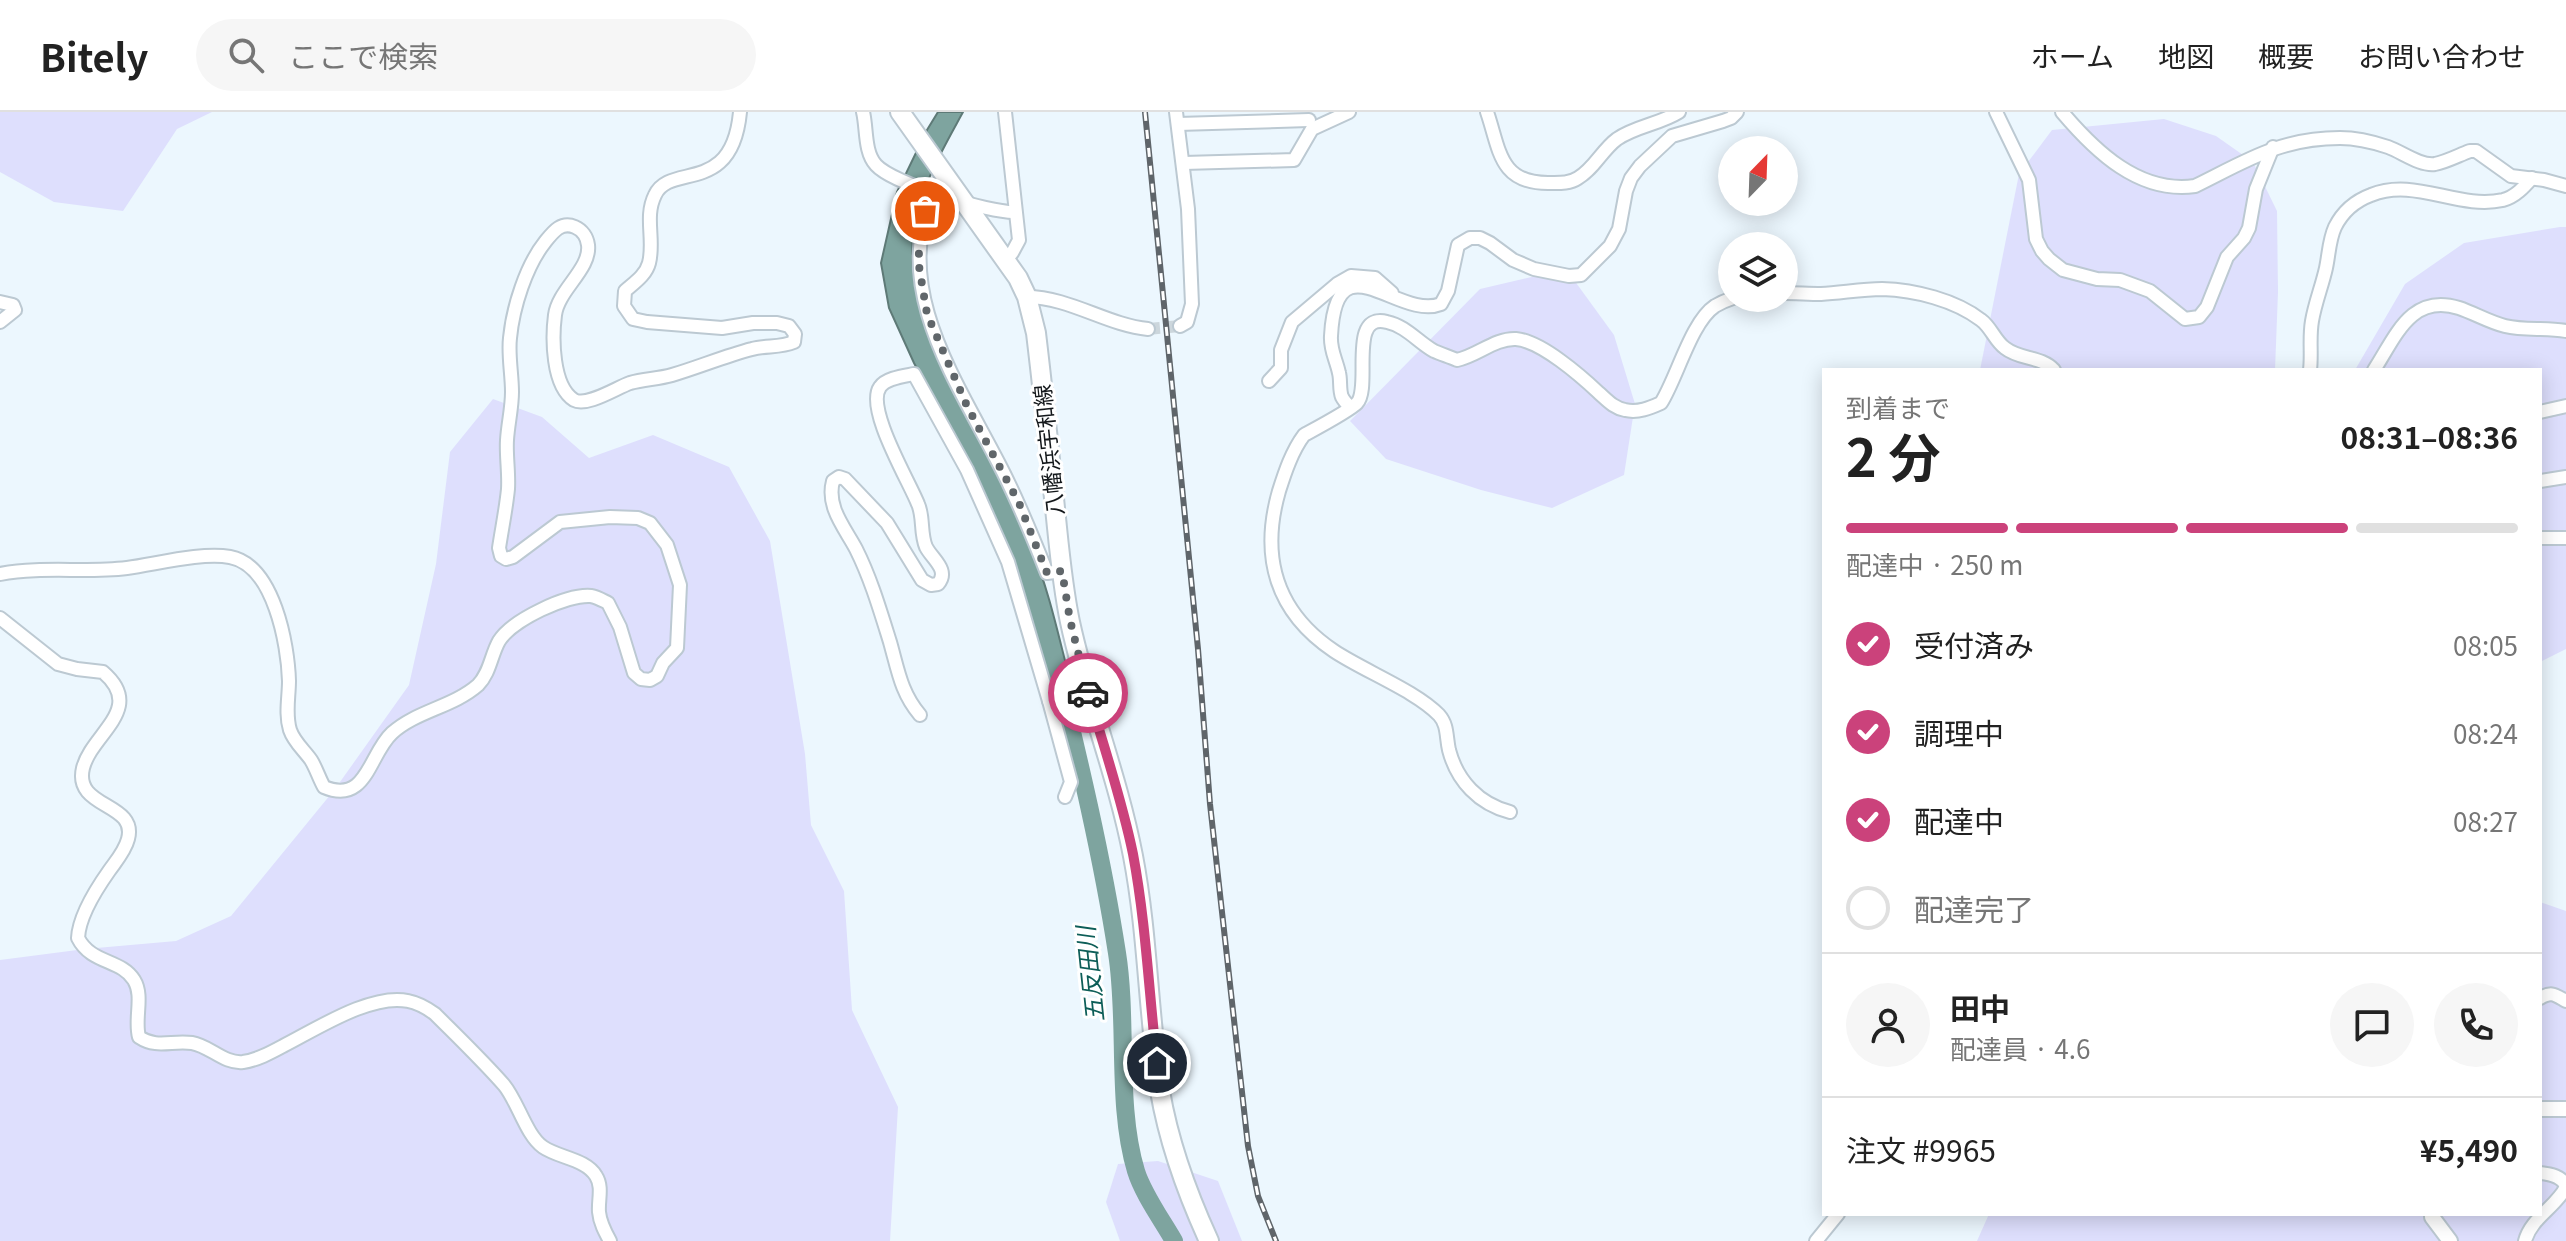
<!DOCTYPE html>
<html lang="ja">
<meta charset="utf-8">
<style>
:root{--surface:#fff;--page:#f6f6f6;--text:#222;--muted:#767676;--line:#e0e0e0;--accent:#cb427b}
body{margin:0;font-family:Georgia,"Noto Sans JP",serif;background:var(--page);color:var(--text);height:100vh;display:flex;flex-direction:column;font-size:30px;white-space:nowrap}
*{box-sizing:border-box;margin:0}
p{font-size:26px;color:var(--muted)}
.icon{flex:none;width:44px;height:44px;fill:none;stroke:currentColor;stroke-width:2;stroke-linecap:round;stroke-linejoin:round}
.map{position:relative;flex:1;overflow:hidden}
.side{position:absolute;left:1822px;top:256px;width:720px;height:848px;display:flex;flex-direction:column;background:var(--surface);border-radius:0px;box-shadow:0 4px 20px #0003}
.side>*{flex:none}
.needle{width:52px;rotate:23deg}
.buttons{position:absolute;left:1718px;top:24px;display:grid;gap:16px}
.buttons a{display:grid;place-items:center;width:80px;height:80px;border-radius:50%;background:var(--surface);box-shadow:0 4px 20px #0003;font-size:40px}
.pin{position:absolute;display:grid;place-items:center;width:68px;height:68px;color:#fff;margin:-34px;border:4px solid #fff;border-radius:50%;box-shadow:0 2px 8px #0007}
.courier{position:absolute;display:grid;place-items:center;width:80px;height:80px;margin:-40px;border:6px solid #cb427b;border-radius:50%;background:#fff;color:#222;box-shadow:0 2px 10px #0007}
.summary em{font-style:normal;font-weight:700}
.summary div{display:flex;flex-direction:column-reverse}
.summary{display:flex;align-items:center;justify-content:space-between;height:136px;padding:0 24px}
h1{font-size:52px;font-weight:700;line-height:60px}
.bar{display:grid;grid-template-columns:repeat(4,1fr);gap:12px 8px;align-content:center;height:96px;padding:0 24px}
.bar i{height:10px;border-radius:6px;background:var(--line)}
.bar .selected{background:var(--accent)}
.bar p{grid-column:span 4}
.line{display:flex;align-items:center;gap:20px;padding:0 24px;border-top:2px solid var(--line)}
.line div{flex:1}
.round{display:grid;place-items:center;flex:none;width:84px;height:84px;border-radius:42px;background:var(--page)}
ol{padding:0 24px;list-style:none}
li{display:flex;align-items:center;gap:24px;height:88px}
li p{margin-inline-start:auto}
li .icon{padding:8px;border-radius:50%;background:var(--accent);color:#fff;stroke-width:4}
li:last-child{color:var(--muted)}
li i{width:44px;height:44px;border:4px solid var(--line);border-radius:50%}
header{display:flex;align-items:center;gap:48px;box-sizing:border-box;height:112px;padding:0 40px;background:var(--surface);border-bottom:2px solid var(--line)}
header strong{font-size:38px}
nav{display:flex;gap:44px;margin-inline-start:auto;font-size:28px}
.search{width:560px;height:72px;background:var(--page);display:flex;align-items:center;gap:20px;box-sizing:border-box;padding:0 28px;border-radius:44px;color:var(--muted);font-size:30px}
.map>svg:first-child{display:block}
.green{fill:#dedffd}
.water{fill:#7ea49f;stroke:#5e7a77;stroke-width:2}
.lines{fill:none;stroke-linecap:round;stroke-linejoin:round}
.river{stroke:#7ea49f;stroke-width:18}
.minor-tunnel{stroke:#ccd6dc;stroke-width:12;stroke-dasharray:12 6;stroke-linecap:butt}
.minor-casing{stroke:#bcc9d2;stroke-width:16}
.tertiary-casing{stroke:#bcc9d2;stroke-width:18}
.primary-casing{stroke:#bcc9d2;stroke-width:22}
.minor{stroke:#fff;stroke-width:12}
.tertiary{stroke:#fff;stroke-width:14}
.primary{stroke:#fff;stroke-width:18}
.rail-casing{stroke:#5f656a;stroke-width:6}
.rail{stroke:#fff;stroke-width:3;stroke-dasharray:9;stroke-linecap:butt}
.done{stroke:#60666a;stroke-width:8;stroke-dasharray:0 14.4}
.route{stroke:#cb427b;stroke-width:10}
.labels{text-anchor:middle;stroke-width:6;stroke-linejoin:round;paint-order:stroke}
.street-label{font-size:22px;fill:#14181b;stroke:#fff}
.water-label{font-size:24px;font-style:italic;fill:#0d5e58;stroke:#fff}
</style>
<header>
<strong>Bitely</strong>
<div class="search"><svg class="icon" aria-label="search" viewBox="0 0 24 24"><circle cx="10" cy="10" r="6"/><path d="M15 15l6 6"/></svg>ここで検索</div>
<nav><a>ホーム</a><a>地図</a><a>概要</a><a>お問い合わせ</a></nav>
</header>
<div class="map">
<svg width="2566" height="1129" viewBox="0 0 2566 1129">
<rect width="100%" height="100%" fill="#ecf7fe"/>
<g class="green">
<polygon points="0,0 212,0 177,17 123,99 54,90 0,60"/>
<polygon points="2164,7 2216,24 2253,50 2277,99 2278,180 2275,258 1980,258 2019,62 2052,18"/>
<polygon points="2560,115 2566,115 2566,537 2540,550 2540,258 2355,258 2405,172 2464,131"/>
<polygon points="1566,157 1614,223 1635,292 1624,363 1552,396 1481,378 1386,347 1350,309 1480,177"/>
<polygon points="493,287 542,305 589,346 653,323 729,355 770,429 805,642 811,713 844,779 852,898 898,995 890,1129 0,1129 0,848 85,837 176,829 231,804 335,677 409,573 436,452 450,340"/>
<polygon points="2540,790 2566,799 2566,1129 1977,1129 1989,1102 2540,1102"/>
<polygon points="1158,1049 1218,1069 1242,1129 1120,1129 1106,1090 1118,1052"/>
</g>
<path class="water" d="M938 0H963C944 35 922 72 915 111 901 181 942 258 975 317 996 356 1016 397 1032 438 1050 481 1059 527 1071 572L1049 578 1021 478 983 378 914 251 889 196 881 151 897 80 927 18Z"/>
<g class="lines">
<path class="river" d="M1056 553C1079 648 1102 744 1117 841 1128 910 1116 993 1136 1059 1143 1082 1162 1108 1174 1129"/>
<polyline class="minor-tunnel" points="1148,217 1180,214"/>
<g class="minor-casing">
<g id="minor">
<path d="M863 0C867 16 864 40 876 53 893 72 990 101 1015 100"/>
<polyline points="1176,0 1188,97 1192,192 1187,210 1180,214"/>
<path d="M1487 0C1500 38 1499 71 1548 71 1558 71 1569 72 1578 66 1594 57 1602 38 1617 27 1636 14 1660 12 1679 0"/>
<polyline points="1996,0 2029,68 2036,127 2042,139 2049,147 2063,158 2097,167 2120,168 2150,179 2185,207 2199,205 2207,195 2227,145 2244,126 2249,116 2256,77 2273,35"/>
<path d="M2062 0C2095 39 2139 82 2195 74 2246 49 2280 26 2340 26 2356 26 2373 30 2388 35 2402 40 2420 54 2435 52 2446 50 2459 43 2470 39H2476L2511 64 2544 68 2566 74"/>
<polyline points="1178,12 1309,8"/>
<polyline points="1184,51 1294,48 1312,17 1349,0"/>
<path d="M933 82C891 176 956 268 998 350 1017 386 1032 423 1047 461L1062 459"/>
<polyline points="1005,146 1012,141 1019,128 1005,0"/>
<path d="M1784 181C1796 181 1809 182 1821 182 1841 181 1862 177 1882 177 1915 178 1955 188 1981 208 1991 215 1995 229 2005 236 2020 248 2041 244 2054 258"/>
<path d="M1027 185C1069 185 1107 213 1148 217"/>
<polyline points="0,190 13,193 15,198 0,210"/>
<path d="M2310 258C2312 242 2309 226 2312 209 2315 191 2322 174 2326 156 2329 142 2329 128 2335 115 2343 99 2355 89 2371 83 2415 65 2458 98 2503 88 2515 85 2524 75 2532 66"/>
<path d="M2374 258C2396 224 2411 181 2459 196 2474 201 2489 210 2505 214 2525 219 2546 215 2566 219"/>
<polyline points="1269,269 1281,256 1281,238 1292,210 1337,172 1351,164 1375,166 1392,181"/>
<path d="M1350 295C1347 292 1344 289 1342 285 1339 278 1341 268 1339 261 1336 247 1330 238 1331 224 1336 124 1398 209 1441 192L1448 179 1458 133 1470 126H1480L1490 131 1513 148 1534 157 1569 164 1581 163 1610 134 1619 117 1626 79 1631 66 1640 54 1672 24 1723 9 1731 6 1737 0"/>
<polyline points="2540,300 2566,294"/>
<polyline points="2540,369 2566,365"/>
<polyline points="2540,426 2566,426"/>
<path d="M0 462C42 454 85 461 127 456 157 452 201 440 230 445 274 453 288 533 289 569 289 585 285 602 290 618 294 630 304 638 311 648 316 656 319 666 324 675 367 693 369 642 392 621 416 599 453 595 478 573 490 561 491 543 499 529 512 508 567 482 591 484 597 485 602 488 608 491L620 515 634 561 641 567 650 568 657 564 663 551 677 536 680 473 667 433 650 411 638 406 610 405 560 410 513 445 506 447 501 444 499 436C502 416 506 397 508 377 509 360 506 344 507 328 508 312 512 296 512 280 512 262 508 243 510 226 513 195 526 154 545 130 553 120 561 109 575 115 582 118 587 125 588 133 591 157 558 178 555 203 552 226 552 274 574 288 587 295 616 276 630 271 644 267 658 267 672 263 699 255 725 244 752 237 766 233 780 236 794 230L795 222 789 214 777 211H753L722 216 647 210 633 207 624 194 625 179C634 171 646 163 649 151 655 128 644 105 655 83 670 50 732 85 740 0"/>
<path d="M0 506 58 552 77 557 103 560C146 597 92 621 83 656 73 697 138 690 128 727 125 739 116 749 109 759 97 776 79 804 78 826 91 852 121 847 134 868 144 884 134 907 139 925 157 937 172 928 192 931 210 934 224 952 243 950 257 948 270 941 283 934 315 918 371 881 408 889 418 891 427 896 435 902 458 925 482 948 504 973 518 990 526 1023 543 1035 559 1046 586 1047 596 1064 603 1075 598 1088 599 1100 600 1111 605 1120 610 1129"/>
<polyline points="1049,589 1071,670 1065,685"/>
<path d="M920 603C901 581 898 558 890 530 880 498 871 467 856 437 845 416 826 395 833 369L839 365 845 367 887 411 922 468 931 473 938 472C950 458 932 447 926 435 920 421 924 405 918 392 909 369 865 296 880 275 886 266 904 264 914 262L967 358 1008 450 1049 589 1087 580"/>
<path d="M1510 700C1479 692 1457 669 1449 638 1446 625 1448 613 1439 603 1416 579 1364 559 1334 539 1276 500 1260 445 1279 379 1285 360 1292 339 1304 323 1315 317 1349 299 1357 291 1372 275 1347 200 1387 210 1406 214 1418 230 1434 239 1441 242 1450 245 1457 248 1477 244 1495 226 1516 227 1541 229 1581 264 1599 281 1608 289 1614 296 1625 298 1638 301 1650 296 1661 291 1677 266 1691 210 1715 194 1720 191 1727 188 1733 186"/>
<path d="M2540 886C2552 879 2555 883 2566 889"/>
<path d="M2540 1061C2550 1062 2563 1064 2566 1075"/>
<polyline points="1816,1129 1838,1102"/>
<path d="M2525 1129C2531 1106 2556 1095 2566 1075"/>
</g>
</g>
<g class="tertiary-casing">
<g id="tertiary">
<polyline points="2540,997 2566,997"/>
<polyline points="2432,1102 2432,1105 2450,1129"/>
</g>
</g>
<g class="primary-casing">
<path id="primary" d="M900 0 1018 166 1027 185 1036 221C1043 279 1049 337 1055 396 1059 434 1062 472 1070 510 1087 589 1118 665 1133 744 1148 822 1148 901 1160 979 1169 1032 1187 1081 1209 1129"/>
</g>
<use href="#minor" class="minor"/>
<use href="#tertiary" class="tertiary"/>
<use href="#primary" class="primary"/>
<g class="rail-casing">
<polyline id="rail" points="1145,0 1198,537 1210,692 1248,1034 1258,1084 1276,1129"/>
</g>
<use href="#rail" class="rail"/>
</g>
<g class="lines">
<polyline class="done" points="925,99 918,148 927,202 967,294 1019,391 1047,461 1062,459 1070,508 1088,581"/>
<path class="route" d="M1088 581C1104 635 1122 688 1133 742 1146 811 1149 882 1157 951"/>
</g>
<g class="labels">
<g class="street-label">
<text transform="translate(1049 338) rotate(-96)" y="8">八幡浜宇和線</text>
</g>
<g class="water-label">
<text transform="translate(1091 862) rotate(-96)" y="8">五反田川</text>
</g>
</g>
</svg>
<div class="buttons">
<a><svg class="needle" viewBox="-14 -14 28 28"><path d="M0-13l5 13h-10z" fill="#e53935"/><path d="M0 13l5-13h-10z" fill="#767676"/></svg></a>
<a><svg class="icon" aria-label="layers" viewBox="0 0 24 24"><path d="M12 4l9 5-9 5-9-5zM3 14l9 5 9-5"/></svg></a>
</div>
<div class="pin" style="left:925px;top:99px;background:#ea580c"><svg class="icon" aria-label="bag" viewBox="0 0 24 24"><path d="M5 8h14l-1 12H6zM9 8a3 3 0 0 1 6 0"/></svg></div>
<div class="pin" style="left:1157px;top:951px;background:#1f2937"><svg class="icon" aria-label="home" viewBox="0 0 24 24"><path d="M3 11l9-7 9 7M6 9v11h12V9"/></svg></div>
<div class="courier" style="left:1088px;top:581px"><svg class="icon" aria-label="car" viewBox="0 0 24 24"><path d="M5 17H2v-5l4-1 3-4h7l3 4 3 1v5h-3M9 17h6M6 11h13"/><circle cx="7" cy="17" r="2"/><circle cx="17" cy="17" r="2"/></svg></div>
<section class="side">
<div class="summary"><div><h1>2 分</h1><p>到着まで</p></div><em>08:31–08:36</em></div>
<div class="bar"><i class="selected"></i><i class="selected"></i><i class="selected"></i><i></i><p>配達中 · 250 m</p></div>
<ol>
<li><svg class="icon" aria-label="check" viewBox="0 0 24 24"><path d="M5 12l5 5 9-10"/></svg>受付済み<p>08:05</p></li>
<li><svg class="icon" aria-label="check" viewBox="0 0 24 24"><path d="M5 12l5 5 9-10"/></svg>調理中<p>08:24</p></li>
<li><svg class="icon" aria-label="check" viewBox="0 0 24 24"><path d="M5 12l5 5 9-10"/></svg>配達中<p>08:27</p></li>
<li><i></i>配達完了</li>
</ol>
<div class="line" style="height:144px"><a class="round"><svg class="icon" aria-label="person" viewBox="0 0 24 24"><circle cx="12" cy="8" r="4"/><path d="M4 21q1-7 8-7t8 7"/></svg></a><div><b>田中</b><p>配達員 · 4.6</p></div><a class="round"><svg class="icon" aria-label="chat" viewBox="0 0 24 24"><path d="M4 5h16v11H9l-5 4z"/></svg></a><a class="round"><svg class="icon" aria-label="phone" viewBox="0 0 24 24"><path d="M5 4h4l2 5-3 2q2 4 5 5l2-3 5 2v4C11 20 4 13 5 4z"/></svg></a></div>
<div class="line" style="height:104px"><div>注文 #9965</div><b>¥5,490</b></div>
</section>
</div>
